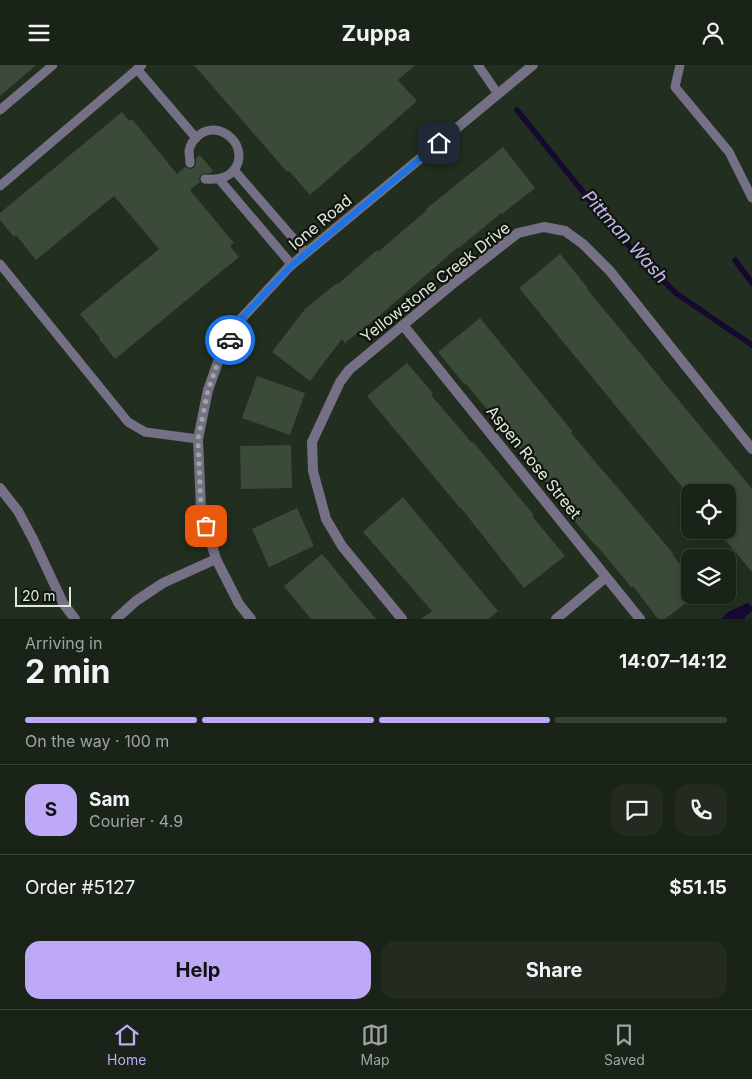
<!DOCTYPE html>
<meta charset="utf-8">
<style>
:root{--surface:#1a2318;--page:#232b21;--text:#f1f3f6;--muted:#9fa4a2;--line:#384037;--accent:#bda9f5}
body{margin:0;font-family:Inter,sans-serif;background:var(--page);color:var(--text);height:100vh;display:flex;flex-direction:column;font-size:19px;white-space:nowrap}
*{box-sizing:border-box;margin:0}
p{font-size:16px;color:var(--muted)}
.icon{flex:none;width:28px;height:28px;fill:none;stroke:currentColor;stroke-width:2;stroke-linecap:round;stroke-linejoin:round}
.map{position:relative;height:554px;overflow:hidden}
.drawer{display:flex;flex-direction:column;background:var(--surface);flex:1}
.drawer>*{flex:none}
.controls{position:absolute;left:681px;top:419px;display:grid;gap:10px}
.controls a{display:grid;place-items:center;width:55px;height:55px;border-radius:10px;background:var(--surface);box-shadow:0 2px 8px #0003,0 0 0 1px var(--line);font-size:25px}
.scale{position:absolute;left:15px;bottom:12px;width:56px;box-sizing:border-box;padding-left:5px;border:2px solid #e0e9de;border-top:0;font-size:14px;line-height:18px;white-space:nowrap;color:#e0e9de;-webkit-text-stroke:4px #10150e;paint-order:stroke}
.pin{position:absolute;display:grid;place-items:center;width:42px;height:42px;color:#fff;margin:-21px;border-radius:10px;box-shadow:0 2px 8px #0006}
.courier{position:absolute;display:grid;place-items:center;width:50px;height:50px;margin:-25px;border:4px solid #1a73e8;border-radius:50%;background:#fff;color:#222;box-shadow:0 1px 6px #0007}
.overview em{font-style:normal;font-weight:700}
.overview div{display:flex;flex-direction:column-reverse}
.overview{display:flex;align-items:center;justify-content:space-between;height:85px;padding:0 25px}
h1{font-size:32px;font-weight:700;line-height:38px}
.bar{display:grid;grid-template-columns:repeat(4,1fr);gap:8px 5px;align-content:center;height:60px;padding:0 25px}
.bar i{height:6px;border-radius:4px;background:var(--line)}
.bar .on{background:var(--accent)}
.bar p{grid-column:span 4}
.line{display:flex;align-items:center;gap:12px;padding:0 25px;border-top:1px solid var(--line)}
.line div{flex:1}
.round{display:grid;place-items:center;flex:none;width:52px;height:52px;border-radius:15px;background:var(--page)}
.action{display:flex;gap:10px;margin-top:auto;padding:10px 25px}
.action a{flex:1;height:58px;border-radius:15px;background:var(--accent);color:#111;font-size:20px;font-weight:700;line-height:58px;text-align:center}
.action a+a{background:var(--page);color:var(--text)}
header{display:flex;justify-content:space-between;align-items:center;height:65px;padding:0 25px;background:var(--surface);font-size:22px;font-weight:700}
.menu{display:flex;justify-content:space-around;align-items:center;height:70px;border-top:1px solid var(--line);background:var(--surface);font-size:14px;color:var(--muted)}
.menu a{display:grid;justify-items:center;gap:2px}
.menu .on{color:var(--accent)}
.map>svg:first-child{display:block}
.water{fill:#17082f}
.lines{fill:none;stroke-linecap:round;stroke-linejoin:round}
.stream{stroke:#17082f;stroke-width:5.5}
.building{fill:#3c4a39}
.service{stroke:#757086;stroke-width:9}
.minor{stroke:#757086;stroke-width:10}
.tertiary{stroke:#757086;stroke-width:10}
.done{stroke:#9ea89c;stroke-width:5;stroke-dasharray:0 9}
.route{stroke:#1a73e8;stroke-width:6}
.labels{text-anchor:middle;stroke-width:4.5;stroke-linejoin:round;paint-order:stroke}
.street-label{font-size:16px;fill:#e0e9de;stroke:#10150e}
.water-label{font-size:18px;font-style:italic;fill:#c8b9f4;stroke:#10150e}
</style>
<header><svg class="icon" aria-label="menu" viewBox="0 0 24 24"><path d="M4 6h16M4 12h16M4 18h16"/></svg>Zuppa<svg class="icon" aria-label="person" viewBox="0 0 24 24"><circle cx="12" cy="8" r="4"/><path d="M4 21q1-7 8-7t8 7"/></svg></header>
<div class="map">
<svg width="752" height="554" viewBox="0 0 752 554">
<rect width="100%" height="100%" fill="#222f20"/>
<polygon class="water" points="747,538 749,539 752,542 752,546 746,551 745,554 721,554 728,547"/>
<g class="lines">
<g class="stream">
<polyline points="517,45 596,143 638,191 677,229 752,280"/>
<polyline points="735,195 752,218"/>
</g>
</g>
<g class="building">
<polygon points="0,0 36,0 0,31"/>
<polygon points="194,0 415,0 398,15 417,36 310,130 289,106 287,107"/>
<polygon points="122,47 129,56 132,54 177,109 185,102 190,104 194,103 196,98 196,93 200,90 213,106 211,108 202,109 199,113 200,117 190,125 234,178 230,181 239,192 115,294 99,274 100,273 80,249 159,184 114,131 36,195 16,170 14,172 0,155 0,148"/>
<polygon points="503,82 535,123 502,149 501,148 459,183 458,182 378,252 345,278 342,274 310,316 272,287 305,244 337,218 338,219 377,185 378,187 427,145 426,144"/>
<polygon points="560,189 588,223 587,224 752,424 752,507 717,465 728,465 728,428 687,428 519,223"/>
<polygon points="480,253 573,367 571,368 673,488 672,489 690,512 690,535 665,554 658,554 633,521 632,523 597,481 597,482 569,450 571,448 539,409 540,408 466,319 465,320 438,287"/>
<polygon points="407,298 433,328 431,330 472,378 473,377 534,450 532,451 565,491 524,523 461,443 460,443 367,331"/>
<polygon points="257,311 305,328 290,370 242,353"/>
<polygon points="291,380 292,423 241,424 240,381"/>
<polygon points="403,432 498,546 488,554 421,554 432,546 363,467"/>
<polygon points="297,443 314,481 269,502 252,464"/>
<polygon points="322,489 360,535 376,554 311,554 284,521"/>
</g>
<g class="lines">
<g class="service">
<polyline points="478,0 498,29"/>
<polyline points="680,0 675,22 729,87 752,133"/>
<polyline points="137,4 196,73"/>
<polyline points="0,45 53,0"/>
<path d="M190 98C190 94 189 90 189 86 190 79 194 74 199 70 221 53 251 83 234 105 227 114 216 115 205 114"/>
<polyline points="234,105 306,188"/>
<polyline points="219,114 292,200"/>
<polyline points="0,121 142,0"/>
<polyline points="0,199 128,357 145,367 198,374"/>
</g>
<g class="minor">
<polyline points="403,260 640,554"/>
<polyline points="0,423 18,446 33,474 63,538 75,554"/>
<polyline points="116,554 136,536 163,518 216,494"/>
<polyline points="402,554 342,481 326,454 313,406 312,377 340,317 349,305 455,217 518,168 544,162 565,166 583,179 610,206 752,384"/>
<polyline points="556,554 606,512"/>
</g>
<polyline class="tertiary" points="251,554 239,539 216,494 201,444 198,374 208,325 218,297 241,254 289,202 533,0"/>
</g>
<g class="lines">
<polyline class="done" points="206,461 201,444 198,374 208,325 218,297 230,275"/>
<polyline class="route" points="230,275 241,254 290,202 439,78"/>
</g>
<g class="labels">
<g class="street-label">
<text transform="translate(320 157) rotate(-40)" y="6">Ione Road</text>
<text transform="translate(435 217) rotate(-38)" y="6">Yellowstone Creek Drive</text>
<text transform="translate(534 397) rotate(51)" y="6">Aspen Rose Street</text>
</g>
<g class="water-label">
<text transform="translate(625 172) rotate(48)" y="6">Pittman Wash</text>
</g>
</g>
</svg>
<div class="controls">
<a><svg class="icon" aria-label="locate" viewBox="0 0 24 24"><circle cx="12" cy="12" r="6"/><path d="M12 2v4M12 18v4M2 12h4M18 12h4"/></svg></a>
<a><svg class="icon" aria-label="layers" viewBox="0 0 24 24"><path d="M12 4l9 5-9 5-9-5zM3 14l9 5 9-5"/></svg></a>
</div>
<div class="scale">20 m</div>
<div class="pin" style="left:206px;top:461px;background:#ea580c"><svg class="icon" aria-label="bag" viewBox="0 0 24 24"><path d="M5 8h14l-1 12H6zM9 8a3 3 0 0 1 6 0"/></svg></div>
<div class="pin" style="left:439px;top:78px;background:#1f2937"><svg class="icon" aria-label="home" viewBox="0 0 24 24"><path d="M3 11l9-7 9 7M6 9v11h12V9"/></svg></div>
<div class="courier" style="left:230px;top:275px"><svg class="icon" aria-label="car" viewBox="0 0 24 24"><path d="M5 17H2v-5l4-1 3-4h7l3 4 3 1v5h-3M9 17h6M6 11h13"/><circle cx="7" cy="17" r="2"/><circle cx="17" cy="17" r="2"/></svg></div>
</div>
<section class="drawer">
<div class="overview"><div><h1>2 min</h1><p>Arriving in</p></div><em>14:07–14:12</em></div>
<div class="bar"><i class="on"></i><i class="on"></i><i class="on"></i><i></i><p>On the way · 100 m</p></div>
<div class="line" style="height:90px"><b class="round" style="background:var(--accent);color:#111">S</b><div><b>Sam</b><p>Courier · 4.9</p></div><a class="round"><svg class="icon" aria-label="chat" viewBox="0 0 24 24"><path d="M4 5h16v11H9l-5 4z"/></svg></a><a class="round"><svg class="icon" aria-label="phone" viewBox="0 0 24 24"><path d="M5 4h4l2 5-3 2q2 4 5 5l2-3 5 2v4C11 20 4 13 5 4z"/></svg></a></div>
<div class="line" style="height:65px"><div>Order #5127</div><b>$51.15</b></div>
<div class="action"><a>Help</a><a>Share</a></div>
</section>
<nav class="menu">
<a class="on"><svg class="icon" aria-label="home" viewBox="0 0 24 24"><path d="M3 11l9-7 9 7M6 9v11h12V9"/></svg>Home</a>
<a><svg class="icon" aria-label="map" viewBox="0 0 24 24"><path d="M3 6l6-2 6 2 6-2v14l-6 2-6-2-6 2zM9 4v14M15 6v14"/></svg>Map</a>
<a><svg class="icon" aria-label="saved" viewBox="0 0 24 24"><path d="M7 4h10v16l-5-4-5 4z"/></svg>Saved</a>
</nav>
